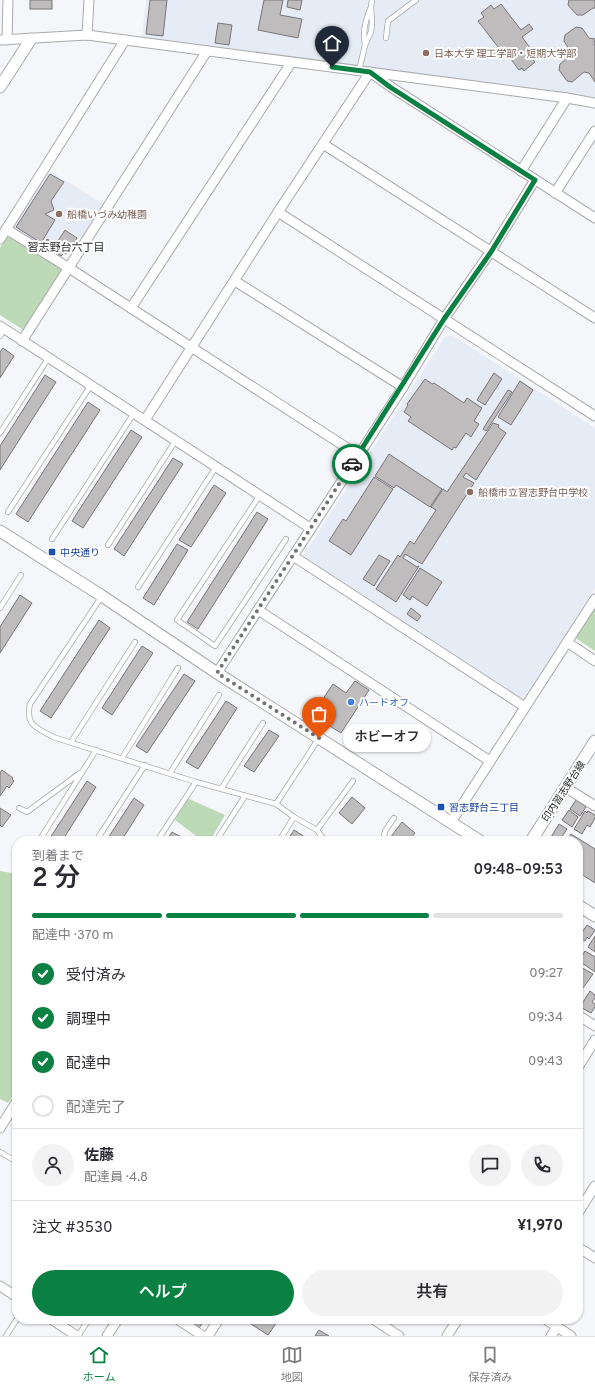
<!DOCTYPE html>
<html lang="ja">
<meta charset="utf-8">
<style>
:root{--surface:#fff;--page:#f2f2f3;--text:#2b2b33;--muted:#7c7c81;--line:#e1e1e2;--accent:#0b8043}
body{margin:0;font-family:Overpass,"Noto Sans JP",sans-serif;background:var(--page);color:var(--text);height:100vh;display:flex;flex-direction:column;font-size:15px;white-space:nowrap}
*{box-sizing:border-box;margin:0}
p{font-size:13px;color:var(--muted)}
.icon{flex:none;width:22px;height:22px;fill:none;stroke:currentColor;stroke-width:2;stroke-linecap:round;stroke-linejoin:round}
.map{position:relative;flex:1;overflow:hidden}
.drawer{position:absolute;left:12px;top:836px;width:571px;height:488px;display:flex;flex-direction:column;background:var(--surface);border-radius:16px;box-shadow:0 1px 3px #0004}
.drawer>*{flex:none}
.pin{position:absolute;display:grid;place-items:center;width:34px;height:34px;color:#fff;margin:-41px -17px;border-radius:50% 50% 50% 0;rotate:-45deg;box-shadow:0 0 4px #0007}
.pin .icon{rotate:45deg}
.courier{position:absolute;display:grid;place-items:center;width:40px;height:40px;margin:-20px;border:3px solid #0b8043;border-radius:50%;background:#fff;color:#222;box-shadow:0 1px 5px #0007}
.bubble{position:absolute;height:28px;border-radius:14px;background:var(--surface);box-shadow:0 1px 3px #0004;font-size:13px;font-weight:600;line-height:28px;text-align:center}
.head em{font-style:normal;font-weight:600}
.head div{display:flex;flex-direction:column-reverse}
.head{display:flex;align-items:center;justify-content:space-between;height:68px;padding:0 20px}
h1{font-size:26px;font-weight:600;line-height:30px}
.bar{display:grid;grid-template-columns:repeat(4,1fr);gap:6px 4px;align-content:center;height:48px;padding:0 20px}
.bar i{height:5px;border-radius:3px;background:var(--line)}
.bar .active{background:var(--accent)}
.bar p{grid-column:span 4}
.line{display:flex;align-items:center;gap:10px;padding:0 20px;border-top:1px solid var(--line)}
.line div{flex:1}
.round{display:grid;place-items:center;flex:none;width:42px;height:42px;border-radius:21px;background:var(--page)}
ol{padding:0 20px;list-style:none}
li{display:flex;align-items:center;gap:12px;height:44px}
li p{margin-inline-start:auto}
li .icon{padding:4px;border-radius:50%;background:var(--accent);color:#fff;stroke-width:4}
li:last-child{color:var(--muted)}
li i{width:22px;height:22px;border:2px solid var(--line);border-radius:50%}
.cta{display:flex;gap:8px;margin-top:auto;padding:8px 20px}
.cta a{flex:1;height:46px;border-radius:24px;background:var(--accent);color:#fff;font-size:16px;font-weight:600;line-height:46px;text-align:center}
.cta a+a{background:var(--page);color:var(--text)}
.menu{display:flex;justify-content:space-around;align-items:center;height:56px;border-top:1px solid var(--line);background:var(--surface);font-size:11px;color:var(--muted)}
.menu a{display:grid;justify-items:center;gap:2px}
.menu .active{color:var(--accent)}
.map>svg:first-child{display:block}
.built{fill:#e6ecf5}
.green{fill:#bcdab6}
.building{fill:#bfbcbd;stroke:#797678}
.lines{fill:none;stroke-linecap:round;stroke-linejoin:round}
.service-casing{stroke:#a8aaac;stroke-width:6}
.minor-casing{stroke:#a8aaac;stroke-width:11}
.tertiary-casing{stroke:#a8aaac;stroke-width:13}
.service{stroke:#fff;stroke-width:4.5}
.minor{stroke:#fff;stroke-width:9}
.tertiary{stroke:#fff;stroke-width:11}
.done{stroke:#717274;stroke-width:4;stroke-dasharray:0 7.2}
.route{stroke:#0b8043;stroke-width:5}
.education-dot{fill:#8d6e63;stroke:#fff;stroke-width:1.5}
.transit-dot{fill:#1a4fb4;stroke:#fff;stroke-width:1.5}
.shop-dot{fill:#3f7fe0;stroke:#fff;stroke-width:1.5}
.labels{text-anchor:middle;stroke-width:4;stroke-linejoin:round;paint-order:stroke}
.education-label{font-size:10px;fill:#785e54;stroke:#fff;text-anchor:start}
.transit-label{font-size:10px;fill:#164399;stroke:#fff;text-anchor:start}
.shop-label{font-size:10px;fill:#366cbe;stroke:#fff;text-anchor:start}
.street-label{font-size:10px;fill:#2a2b2c;stroke:#fff}
.neighbourhood-label{font-size:11px;fill:#2b2c2e;stroke:#fff}
</style>
<div class="map">
<svg width="595" height="1336" viewBox="0 0 595 1336">
<rect width="100%" height="100%" fill="#f5f6f9"/>
<g class="built">
<polygon points="146,0 595,0 595,100 370,67 142,38"/>
<polygon points="50,171 103,204 82,239 65,228 50,251 15,229 14,224"/>
<polygon points="452,335 595,428 595,588 526,695 519,697 303,556 445,337"/>
</g>
<g class="green">
<polygon points="11,237 61,269 62,273 25,331 0,315 0,248 6,238"/>
<polygon points="595,604 595,651 577,639 575,635"/>
<polygon points="187,798 225,815 210,841 203,841 175,820"/>
<polygon points="0,871 17,874 17,1090 8,1103 0,1099"/>
</g>
<g class="building">
<rect x="30" y="0" width="22" height="9"/>
<polygon points="150,0 167,0 163,36 146,34"/>
<polygon points="264,0 283,0 280,15 302,19 298,38 258,30"/>
<polygon points="288,0 302,0 300,10 287,7"/>
<polygon points="569,0 595,0 595,8 593,8 583,15 577,15 568,5"/>
<polygon points="501,4 521,30 529,24 533,29 522,37 537,57 533,60 535,62 524,71 522,68 519,70 504,50 493,59 489,54 498,47 478,21 484,17 481,13 491,5 494,9"/>
<polygon points="218,23 232,25 229,45 215,43"/>
<polygon points="576,27 582,28 589,38 595,39 594,44 595,46 595,82 589,73 584,72 572,82 567,81 559,70 560,64 572,54 564,41 565,35"/>
<polygon points="50,174 64,182 51,201 54,210 45,214 55,220 41,243 16,227"/>
<polygon points="65,230 77,238 66,254 64,253 61,256 52,250"/>
<polygon points="47,239 52,242 47,248 43,246"/>
<polygon points="3,348 14,356 0,378 0,352"/>
<polygon points="494,373 502,379 485,405 477,400"/>
<polygon points="45,375 56,382 0,470 0,446"/>
<polygon points="425,379 432,384 434,383 464,403 467,398 482,408 474,421 479,424 471,437 466,433 456,448 454,447 452,450 408,421 411,417 404,412 408,405 407,404"/>
<polygon points="520,381 533,390 511,425 498,417"/>
<polygon points="508,390 512,392 486,431 483,429"/>
<polygon points="88,402 100,410 28,522 16,514"/>
<polygon points="493,423 499,425 498,427 506,433 476,480 466,473 463,477 474,483 422,564 405,554 403,558 417,567 419,566 396,602 376,589 398,555 400,557 410,541 414,544 436,510 431,507 443,489 447,492"/>
<polygon points="131,430 142,437 83,528 72,521"/>
<polygon points="389,454 442,489 430,507 396,485 394,488 375,476"/>
<polygon points="173,458 183,464 124,556 114,549"/>
<polygon points="374,477 393,489 351,555 329,541 343,519 346,521"/>
<polygon points="214,485 226,493 191,547 179,540"/>
<polygon points="257,512 268,519 198,629 187,622"/>
<polygon points="177,544 188,550 154,605 143,598"/>
<polygon points="379,555 390,561 374,586 363,579"/>
<polygon points="420,568 442,582 427,606 412,596 410,600 403,595"/>
<polygon points="20,595 32,603 0,653 0,627"/>
<polygon points="411,608 421,616 417,621 407,614"/>
<polygon points="99,620 110,628 51,718 40,711"/>
<polygon points="142,646 153,653 112,715 102,708"/>
<polygon points="184,674 195,681 147,753 136,746"/>
<polygon points="355,681 369,690 341,733 312,715 333,684 346,693"/>
<polygon points="226,701 237,708 198,769 186,762"/>
<polygon points="269,730 279,736 254,772 244,766"/>
<polygon points="2,770 13,778 12,779 14,781 9,788 7,786 0,796 0,773"/>
<polygon points="87,781 96,787 62,841 48,841"/>
<polygon points="352,797 365,808 352,824 339,813"/>
<polygon points="134,798 144,805 121,841 106,841"/>
<polygon points="576,800 586,807 580,816 570,809"/>
<polygon points="0,808 11,815 2,827 0,825"/>
<polygon points="569,810 578,817 572,827 562,820"/>
<polygon points="585,811 587,813 588,811 595,815 595,818 590,827 587,825 582,834 574,829"/>
<polygon points="402,822 415,833 409,841 394,841 390,838"/>
<polygon points="559,824 567,829 559,841 557,841 551,837"/>
<polygon points="294,830 305,837 302,841 287,841"/>
<polygon points="172,832 183,838 181,841 166,841"/>
<polygon points="571,834 595,849 595,883 578,872 578,841 567,841"/>
<polygon points="230,836 237,841 227,841"/>
<polygon points="587,925 595,930 589,939 587,937 585,941 579,937"/>
<polygon points="595,936 595,952 588,947"/>
<polygon points="578,939 583,942 579,949 578,948"/>
<polygon points="585,951 595,957 595,972 579,961"/>
<polygon points="579,966 593,974 583,988 578,985"/>
<polygon points="590,991 595,995 595,998 592,1002 595,1004 595,1007 591,1013 580,1007"/>
<polygon points="192,1319 205,1319 199,1328 190,1322"/>
<polygon points="254,1319 279,1319 268,1335 251,1324"/>
<polygon points="319,1330 329,1336 315,1336"/>
</g>
<g class="lines">
<g class="service-casing">
<g id="service">
<polyline points="386,38 388,21 416,0"/>
<path d="M365 45C362 32 365 21 370 9"/>
<polyline points="359,71 365,45 371,32 372,24 371,7 372,0"/>
<polyline points="0,336 5,329"/>
<polyline points="0,433 49,357"/>
<polyline points="260,495 177,620 215,646 286,539"/>
<polyline points="8,512 91,385"/>
<polyline points="52,539 134,413"/>
<polyline points="108,545 176,440"/>
<polyline points="138,587 216,467"/>
<path d="M102 596 30 704C25 725 37 728 53 737L196 782 276 804 294 817 317 830 325 841"/>
<polyline points="0,608 21,575"/>
<polyline points="71,742 135,642"/>
<polyline points="122,758 178,668"/>
<polyline points="170,773 219,695"/>
<polyline points="221,789 263,723"/>
<polyline points="276,804 319,738"/>
<polyline points="19,808 27,812 80,773"/>
<polyline points="317,830 353,781"/>
<polyline points="39,841 96,750"/>
<polyline points="96,841 145,765"/>
<polyline points="157,841 196,782"/>
<polyline points="216,841 245,796"/>
<polyline points="279,841 294,817"/>
<polyline points="383,841 385,831 394,818"/>
<polyline points="0,1152 17,1162"/>
<polyline points="6,1336 17,1319"/>
<polyline points="78,1336 89,1319"/>
</g>
</g>
<g class="minor-casing">
<g id="minor">
<polyline points="87,35 89,0"/>
<polyline points="0,40 87,35 567,98 595,103"/>
<polyline points="7,40 8,0"/>
<polyline points="323,144 595,318"/>
<polyline points="521,171 567,98"/>
<polyline points="555,193 595,131"/>
<polyline points="278,212 595,416"/>
<polyline points="6,229 69,268 358,455"/>
<polyline points="0,239 125,40"/>
<polyline points="235,281 403,387"/>
<polyline points="131,308 291,63"/>
<polyline points="0,326 310,528"/>
<polyline points="22,341 207,51"/>
<polyline points="145,420 278,212 370,72 391,87 595,218"/>
<polyline points="293,556 525,707"/>
<polyline points="258,610 490,761"/>
<polyline points="567,642 595,661"/>
<polyline points="217,673 403,387 444,319 491,251 535,180"/>
<polyline points="565,787 595,806"/>
<polyline points="451,822 595,599"/>
<polyline points="578,1015 595,1026"/>
<polyline points="578,1067 595,1040"/>
<polyline points="0,1128 17,1101"/>
<polyline points="578,1213 595,1186"/>
<polyline points="578,1247 595,1258"/>
<polyline points="0,1286 17,1297"/>
<polyline points="51,1319 77,1336"/>
<polyline points="177,1319 203,1336"/>
<polyline points="373,1319 399,1336"/>
<polyline points="545,1319 571,1336"/>
<polyline points="107,1336 118,1319"/>
<polyline points="208,1336 219,1319"/>
<polyline points="447,1336 458,1319"/>
<polyline points="551,1336 557,1327"/>
</g>
</g>
<g class="tertiary-casing">
<g id="tertiary">
<polyline points="0,87 31,39"/>
<polyline points="0,531 102,596 217,673 480,841"/>
<polyline points="531,841 595,741"/>
<polyline points="578,905 595,916"/>
</g>
</g>
<use href="#service" class="service"/>
<use href="#minor" class="minor"/>
<use href="#tertiary" class="tertiary"/>
</g>
<g class="lines">
<polyline class="done" points="319,738 217,673 352,464"/>
<polyline class="route" points="332,67 370,72 390,87 535,180 491,252 444,319 352,464"/>
</g>
<g class="education-dot">
<circle cx="426" cy="53" r="4"/>
<circle cx="59" cy="214" r="4"/>
<circle cx="470" cy="492" r="4"/>
</g>
<g class="transit-dot">
<rect x="48" y="548" width="8" height="8" rx="2"/>
<rect x="437" y="803" width="8" height="8" rx="2"/>
</g>
<circle class="shop-dot" cx="351" cy="702" r="4"/>
<g class="labels">
<g class="education-label">
<text x="434" y="57">日本大学 理工学部・短期大学部</text>
<text x="67" y="218">船橋いづみ幼稚園</text>
<text x="478" y="496">船橋市立習志野台中学校</text>
</g>
<g class="transit-label">
<text x="60" y="556">中央通り</text>
<text x="449" y="811">習志野台三丁目</text>
</g>
<g class="shop-label">
<text x="359" y="706">ハードオフ</text>
</g>
<g class="street-label">
<text transform="translate(563 791) rotate(-57)" y="4">印内習志野台線</text>
</g>
<g class="neighbourhood-label">
<text x="66" y="251">習志野台六丁目</text>
</g>
</g>
</svg>
<div class="pin" style="left:319px;top:738px;background:#ea580c"><svg class="icon" aria-label="bag" viewBox="0 0 24 24"><path d="M5 8h14l-1 12H6zM9 8a3 3 0 0 1 6 0"/></svg></div>
<div class="pin" style="left:332px;top:67px;background:#1f2937"><svg class="icon" aria-label="home" viewBox="0 0 24 24"><path d="M3 11l9-7 9 7M6 9v11h12V9"/></svg></div>
<div class="courier" style="left:352px;top:464px"><svg class="icon" aria-label="car" viewBox="0 0 24 24"><path d="M5 17H2v-5l4-1 3-4h7l3 4 3 1v5h-3M9 17h6M6 11h13"/><circle cx="7" cy="17" r="2"/><circle cx="17" cy="17" r="2"/></svg></div>
<div class="bubble" style="left:343px;top:724px;width:88px">ホビーオフ</div>
<section class="drawer">
<div class="head"><div><h1>2 分</h1><p>到着まで</p></div><em>09:48–09:53</em></div>
<div class="bar"><i class="active"></i><i class="active"></i><i class="active"></i><i></i><p>配達中 · 370 m</p></div>
<ol>
<li><svg class="icon" aria-label="check" viewBox="0 0 24 24"><path d="M5 12l5 5 9-10"/></svg>受付済み<p>09:27</p></li>
<li><svg class="icon" aria-label="check" viewBox="0 0 24 24"><path d="M5 12l5 5 9-10"/></svg>調理中<p>09:34</p></li>
<li><svg class="icon" aria-label="check" viewBox="0 0 24 24"><path d="M5 12l5 5 9-10"/></svg>配達中<p>09:43</p></li>
<li><i></i>配達完了</li>
</ol>
<div class="line" style="height:72px"><a class="round"><svg class="icon" aria-label="person" viewBox="0 0 24 24"><circle cx="12" cy="8" r="4"/><path d="M4 21q1-7 8-7t8 7"/></svg></a><div><b>佐藤</b><p>配達員 · 4.8</p></div><a class="round"><svg class="icon" aria-label="chat" viewBox="0 0 24 24"><path d="M4 5h16v11H9l-5 4z"/></svg></a><a class="round"><svg class="icon" aria-label="phone" viewBox="0 0 24 24"><path d="M5 4h4l2 5-3 2q2 4 5 5l2-3 5 2v4C11 20 4 13 5 4z"/></svg></a></div>
<div class="line" style="height:52px"><div>注文 #3530</div><b>¥1,970</b></div>
<div class="cta"><a>ヘルプ</a><a>共有</a></div>
</section>
</div>
<nav class="menu">
<a class="active"><svg class="icon" aria-label="home" viewBox="0 0 24 24"><path d="M3 11l9-7 9 7M6 9v11h12V9"/></svg>ホーム</a>
<a><svg class="icon" aria-label="map" viewBox="0 0 24 24"><path d="M3 6l6-2 6 2 6-2v14l-6 2-6-2-6 2zM9 4v14M15 6v14"/></svg>地図</a>
<a><svg class="icon" aria-label="saved" viewBox="0 0 24 24"><path d="M7 4h10v16l-5-4-5 4z"/></svg>保存済み</a>
</nav>
